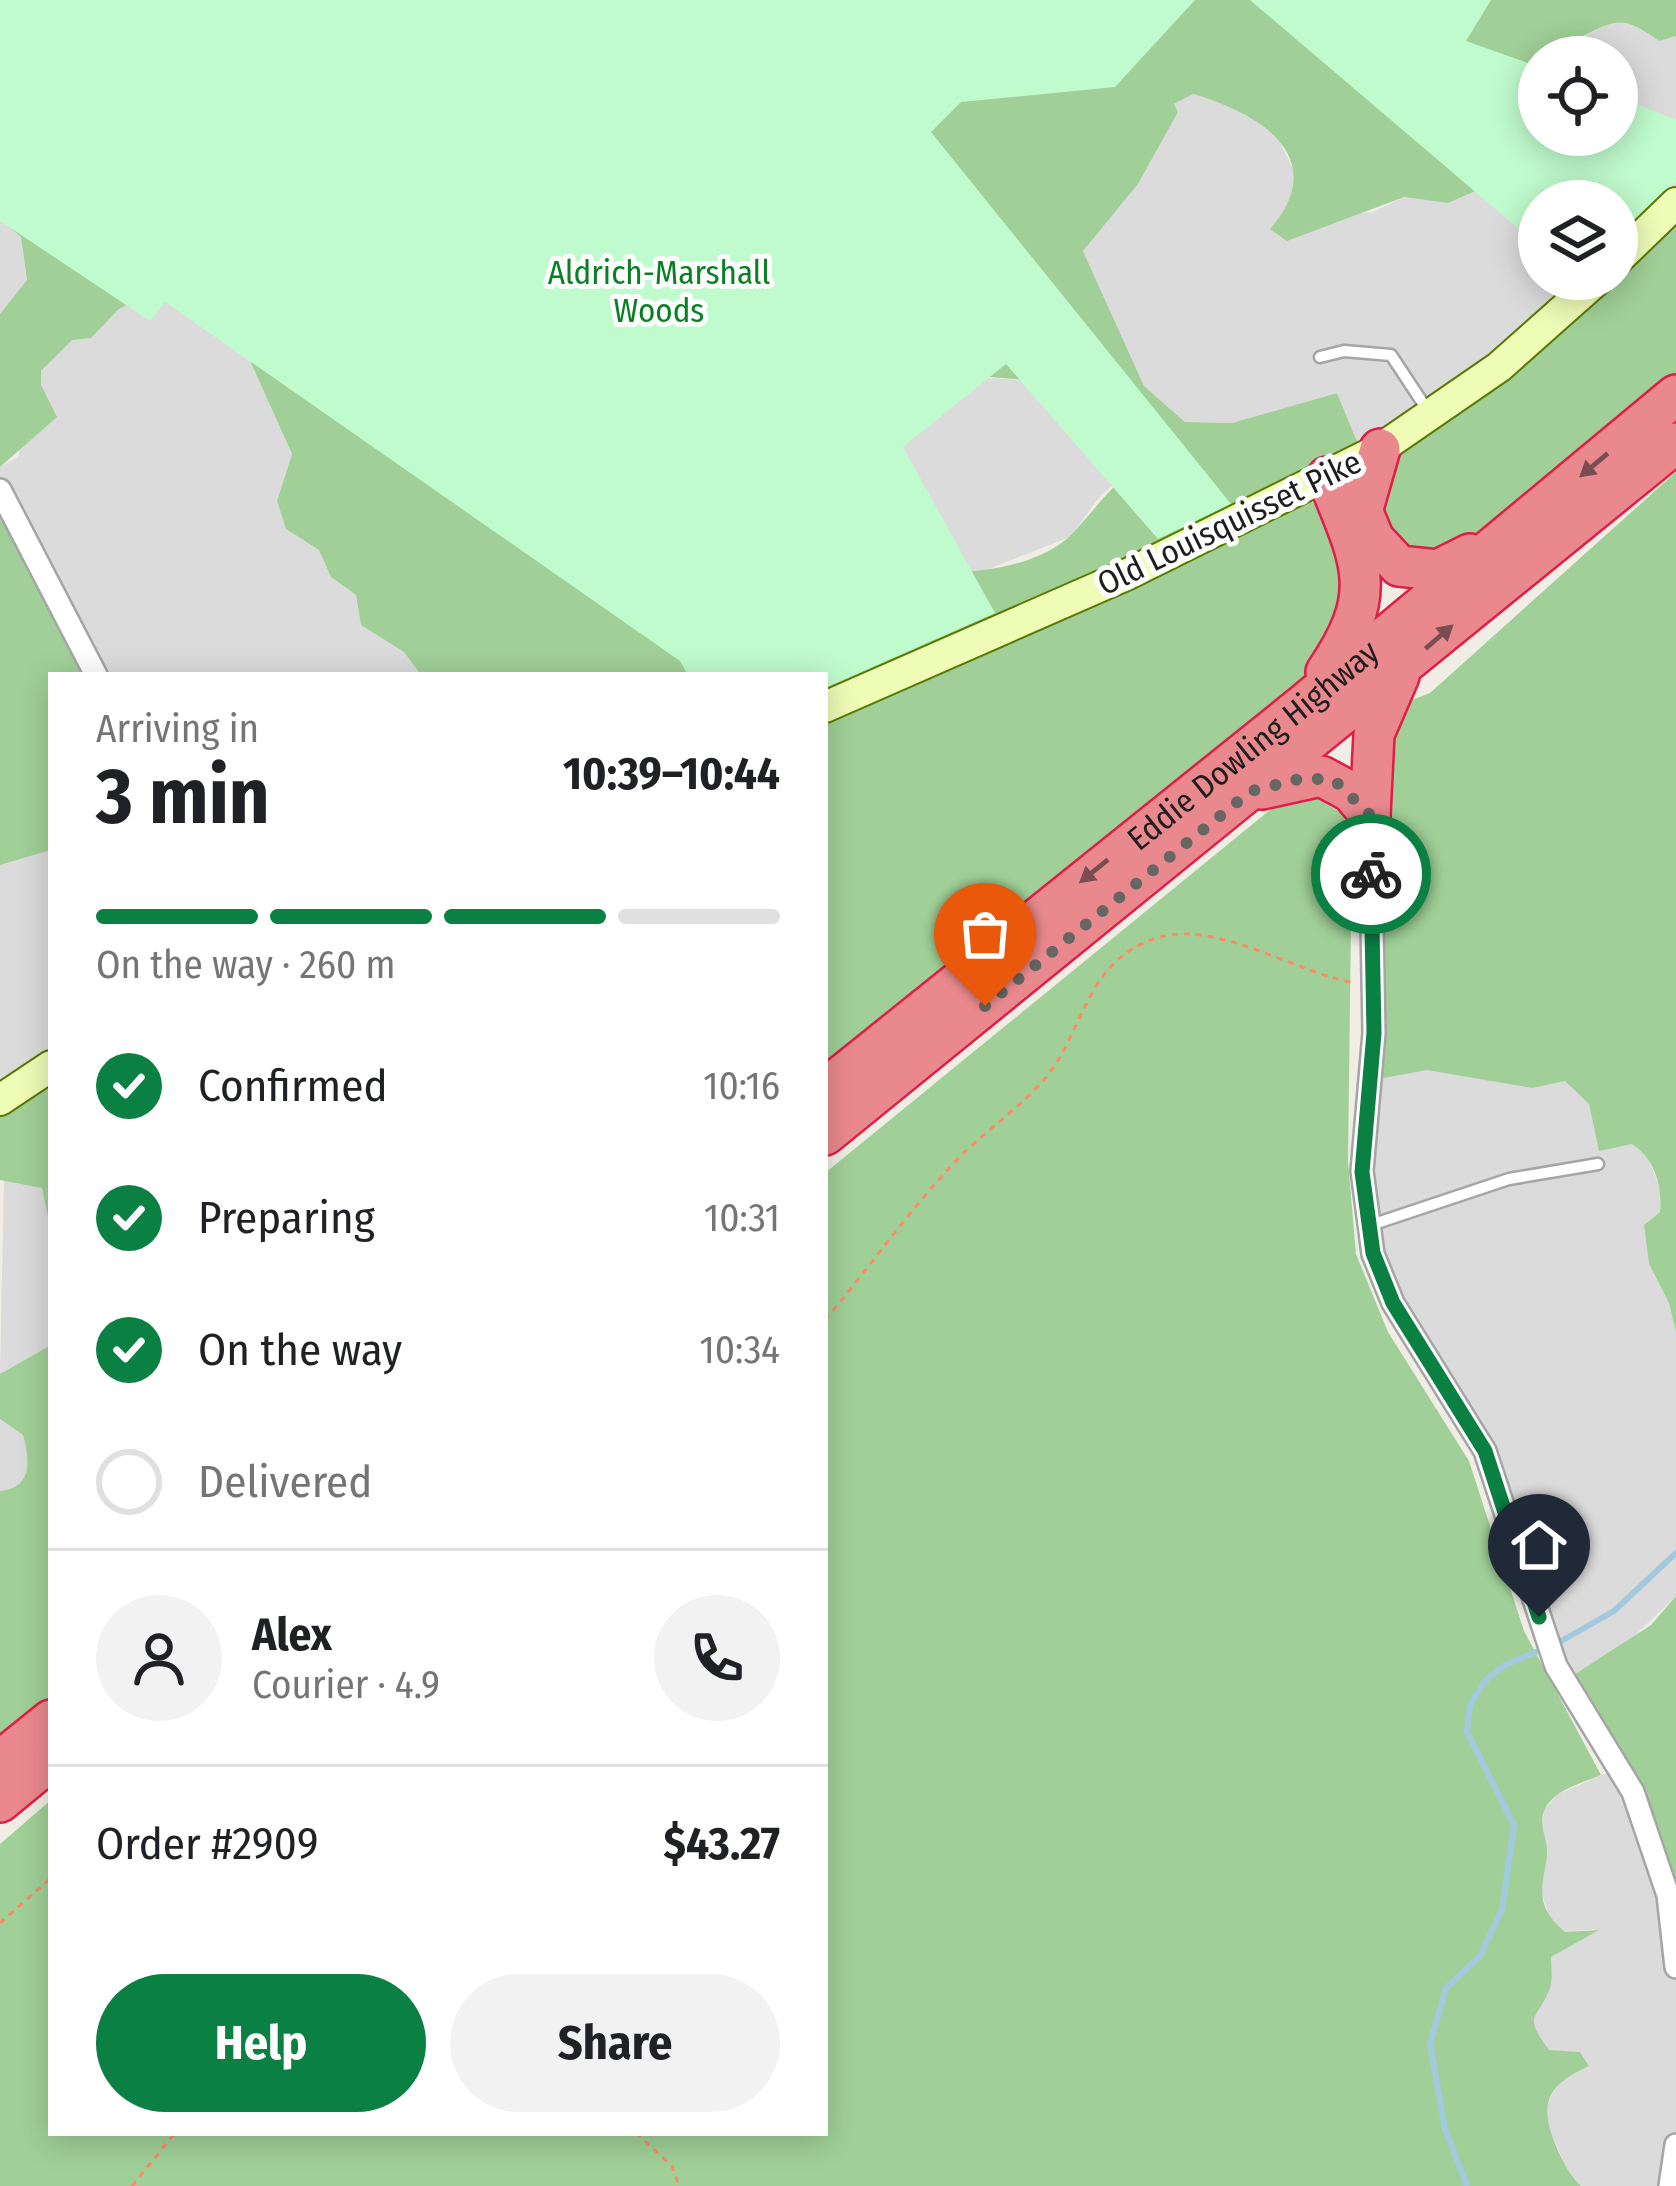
<!DOCTYPE html>
<meta charset="utf-8">
<style>
:root{--surface:#fff;--page:#f2f2f2;--text:#202124;--muted:#757577;--line:#e0e0e0;--accent:#0b8043}
body{margin:0;font-family:"Fira Sans Condensed",sans-serif;background:var(--page);color:var(--text);height:100vh;display:flex;flex-direction:column;font-size:45px;white-space:nowrap}
*{box-sizing:border-box;margin:0}
p{font-size:39px;color:var(--muted)}
.icon{flex:none;width:66px;height:66px;fill:none;stroke:currentColor;stroke-width:2;stroke-linecap:round;stroke-linejoin:round}
.map{position:relative;flex:1;overflow:hidden}
.panel{position:absolute;left:48px;top:672px;width:780px;height:1464px;display:flex;flex-direction:column;background:var(--surface);border-radius:0px;box-shadow:0 6px 30px #0003}
.panel>*{flex:none}
.fabs{position:absolute;left:1518px;top:36px;display:grid;gap:24px}
.fabs a{display:grid;place-items:center;width:120px;height:120px;border-radius:50%;background:var(--surface);box-shadow:0 6px 30px #0003;font-size:60px}
.pin{position:absolute;display:grid;place-items:center;width:102px;height:102px;color:#fff;margin:-123px -51px;border-radius:50% 50% 50% 0;rotate:-45deg;box-shadow:0 0 12px #0007}
.pin .icon{rotate:45deg}
.courier{position:absolute;display:grid;place-items:center;width:120px;height:120px;margin:-60px;border:9px solid #0b8043;border-radius:50%;background:#fff;color:#222;box-shadow:0 3px 15px #0007}
.head em{font-style:normal;font-weight:700}
.head div{display:flex;flex-direction:column-reverse}
.head{display:flex;align-items:center;justify-content:space-between;height:204px;padding:0 48px}
h1{font-size:78px;font-weight:700;line-height:90px}
.bar{display:grid;grid-template-columns:repeat(4,1fr);gap:18px 12px;align-content:center;height:144px;padding:0 48px}
.bar i{height:15px;border-radius:9px;background:var(--line)}
.bar .on{background:var(--accent)}
.bar p{grid-column:span 4}
.line{display:flex;align-items:center;gap:30px;padding:0 48px;border-top:3px solid var(--line)}
.line div{flex:1}
.round{display:grid;place-items:center;flex:none;width:126px;height:126px;border-radius:63px;background:var(--page)}
ol{padding:0 48px;list-style:none}
li{display:flex;align-items:center;gap:36px;height:132px}
li p{margin-inline-start:auto}
li .icon{padding:12px;border-radius:50%;background:var(--accent);color:#fff;stroke-width:4}
li:last-child{color:var(--muted)}
li i{width:66px;height:66px;border:6px solid var(--line);border-radius:50%}
.action{display:flex;gap:24px;margin-top:auto;padding:24px 48px}
.action a{flex:1;height:138px;border-radius:72px;background:var(--accent);color:#fff;font-size:48px;font-weight:700;line-height:138px;text-align:center}
.action a+a{background:var(--page);color:var(--text)}
.map>svg:first-child{display:block}
.residential{fill:#dcdbdb}
.forest{fill:#a0d097;fill-rule:evenodd}
.park{fill:#bffbcc}
.lines{fill:none;stroke-linecap:round;stroke-linejoin:round}
.stream{stroke:#a3c9df;stroke-width:6}
.lane-casing{stroke:#a5a5a5;stroke-width:15}
.street-casing{stroke:#a5a5a5;stroke-width:26}
.secondary-casing{stroke:#5b7901;stroke-width:34}
.highway-casing{stroke:#e01e45;stroke-width:44}
.path{stroke:#fe8b66;stroke-width:3;stroke-dasharray:6 6;stroke-linecap:butt}
.lane{stroke:#fff;stroke-width:10}
.street{stroke:#fff;stroke-width:21}
.secondary{stroke:#eefcb6;stroke-width:30}
.highway{stroke:#ea898d;stroke-width:39}
.oneway{fill:#7a4e50}
.done{stroke:#676663;stroke-width:12;stroke-dasharray:0 21.6}
.route{stroke:#0b8043;stroke-width:15}
.labels{text-anchor:middle;stroke-width:10;stroke-linejoin:round;paint-order:stroke}
.park-label{font-size:33px;fill:#088023;stroke:#fff}
.street-label{font-size:33px;fill:#1e1e1e;stroke:#fff}
</style>
<div class="map">
<svg width="1676" height="2186" viewBox="0 0 1676 2186">
<rect width="100%" height="100%" fill="#efede4"/>
<g class="residential">
<polygon points="1614,21 1631,22 1659,41 1676,36 1676,200 1663,212 1611,167 1617,57 1575,57 1579,39"/>
<polygon points="1193,94 1242,108 1279,140 1295,173 1293,204 1285,210 1371,213 1404,197 1448,203 1478,190 1518,218 1539,253 1539,279 1565,279 1580,294 1362,455 1337,393 1232,423 1185,422 1144,386 1083,251 1138,184 1178,112 1174,104"/>
<polygon points="0,219 21,237 27,281 0,314"/>
<polygon points="172,277 224,303 292,454 277,501 286,529 319,550 331,577 356,595 361,625 404,652 421,675 89,675 0,497 0,467 18,457 41,371 72,339 91,338 118,310"/>
<polygon points="900,372 1106,386 1138,465 1101,495 1070,537 976,574 939,572 902,512"/>
<polygon points="51,850 51,1065 0,1100 0,865"/>
<polygon points="1427,1069 1532,1088 1565,1080 1589,1104 1599,1150 1632,1144 1645,1152 1662,1192 1660,1212 1644,1225 1649,1264 1669,1303 1676,1332 1676,1596 1627,1643 1561,1682 1482,1456 1396,1320 1367,1196 1368,1081"/>
<polygon points="4,1178 43,1188 51,1221 51,1345 0,1374"/>
<polygon points="0,1419 23,1435 30,1458 25,1479 13,1490 0,1491"/>
<polygon points="1609,1772 1676,1899 1676,2143 1669,2186 1581,2186 1571,2177 1546,2123 1547,2103 1562,2078 1588,2065 1580,2052 1549,2051 1533,2028 1533,2009 1550,1987 1550,1957 1596,1929 1565,1932 1550,1918 1538,1884 1548,1853 1541,1829 1545,1809 1558,1794"/>
</g>
<g class="forest">
<path d="M0 0H1676V36L1659 41C1622 15 1618 19 1579 38L1575 57H1539V135L1611 167 1662 211 1676 200V395L1514 526 1411 570 1356 462 1301 494 1335 519 1348 598 1329 659 825 1091V675H421L404 652 361 625 356 595 331 577 319 550 286 529 277 501 292 454 224 303 172 277 118 310 91 338 72 340 41 371V385L57 417 0 467V314L27 280 21 237 0 219ZM1193 94C1260 113 1332 158 1270 229L1287 241 1404 197 1448 203 1478 190 1518 218 1539 253V201H1617V279H1565L1579 294 1362 454 1337 393 1232 423 1185 422 1144 386 1083 251 1138 184 1178 112 1174 104ZM908 371 1106 386 1138 465C1108 489 1097 507 1073 533 1043 565 979 574 939 572L902 486 900 372Z"/>
<path d="M1676 472V1332L1669 1303 1649 1264 1644 1225 1660 1212C1663 1186 1654 1158 1632 1144L1599 1151 1589 1104 1565 1081 1532 1088 1427 1070 1368 1081 1378 713 1430 693Z"/>
<polygon points="0,497 89,675 51,675 51,850 0,865"/>
<path d="M1287 796H1312L1342 813 1352 842 1348 1161 1356 1254 1388 1332 1469 1461 1524 1631 1601 1775C1583 1783 1555 1789 1545 1809 1537 1826 1549 1840 1547 1856 1542 1890 1534 1905 1565 1932L1599 1930 1551 1957C1551 1966 1553 1980 1550 1988 1537 2022 1522 2013 1549 2050L1580 2052 1589 2066C1542 2087 1539 2108 1559 2153 1566 2166 1570 2176 1581 2186H0V1844L51 1800V2133H825V1173Z"/>
<polygon points="51,1065 51,1221 49,1222 42,1188 0,1180 0,1100"/>
<path d="M51 1345V1720L0 1762V1491C33 1488 30 1460 23 1435L0 1419V1374Z"/>
<polygon points="1676,1596 1676,1899 1572,1676 1651,1625"/>
</g>
<g class="park">
<polygon points="0,0 1195,0 1115,87 961,102 931,132 1231,504 1158,539 1006,364 903,447 995,613 825,688 825,675 688,675 680,661 165,302 150,321 0,221"/>
<polygon points="1250,0 1491,0 1466,41 1539,67 1539,135 1617,135 1617,96 1676,120 1676,182 1617,237 1617,201 1539,201 1539,246"/>
</g>
<g class="lines">
<g class="stream">
<polyline points="1556,1644 1614,1611 1676,1553"/>
<polyline points="1467,2186 1445,2129 1430,2044 1446,1988 1480,1956 1502,1909 1514,1825 1467,1732 1470,1705 1484,1682 1503,1666 1536,1652"/>
</g>
<g class="lane-casing">
<g id="lane">
<polyline points="1320,357 1344,351 1391,355 1430,414"/>
<polyline points="1371,1225 1509,1179 1598,1164"/>
</g>
</g>
<g class="street-casing">
<g id="street">
<polyline points="0,490 96,675"/>
<polyline points="1370,815 1374,1033 1362,1171 1373,1254 1393,1303 1485,1451 1556,1666 1633,1792 1668,1895 1676,1967"/>
<polyline points="1670,2186 1676,2145"/>
</g>
</g>
<g class="secondary-casing">
<g id="secondary">
<polyline points="1617,260 1676,203"/>
<polyline points="825,707 1126,575 1380,449 1499,367 1598,279"/>
<polyline points="0,1100 51,1066"/>
</g>
</g>
<g class="highway-casing">
<g id="highway">
<polyline points="1359,503 1374,539 1399,566 1438,570 1470,554"/>
<polyline points="1362,512 1380,449"/>
<path d="M1326 672C1381 591 1361 562 1327 477"/>
<polyline points="1262,789 1321,776 1351,792 1370,815"/>
<polyline points="1370,815 1374,734 1399,676"/>
<path id="s1" d="M825 1089 1303 705 1676 395"/>
<polyline points="825,1135 1676,443"/>
<polyline points="0,1761 51,1720"/>
<polyline points="0,1802 51,1760"/>
</g>
</g>
<g class="path">
<path d="M825 1320C869 1268 907 1213 954 1163 981 1134 1015 1112 1042 1082 1086 1033 1083 959 1160 937 1218 921 1297 973 1355 983"/>
<polyline points="0,1923 51,1878"/>
<polyline points="636,2133 672,2166 679,2186"/>
<polyline points="132,2186 175,2133"/>
</g>
<use href="#lane" class="lane"/>
<use href="#street" class="street"/>
<use href="#secondary" class="secondary"/>
<use href="#highway" class="highway"/>
</g>
<defs><path id="oneway-solid" d="M-6-.8H1V-3.2L6.5 0L1 3.2V.8H-6Z" transform="scale(3)"/></defs>
<g class="oneway">
<use href="#oneway-solid" transform="translate(1594 465) rotate(140)"/>
<use href="#oneway-solid" transform="translate(1439 637) rotate(-41)"/>
<use href="#oneway-solid" transform="translate(1094 871) rotate(141)"/>
</g>
<g class="lines">
<polyline class="done" points="985,1006 1251,791 1303,778 1334,780 1370,815 1371,874"/>
<polyline class="route" points="1371,874 1374,1033 1362,1172 1373,1253 1393,1303 1485,1451 1539,1617"/>
</g>
<g class="labels">
<g class="park-label">
<text x="659" y="284">Aldrich-Marshall<tspan x="659" dy="38">Woods</tspan></text>
</g>
<g class="street-label">
<text transform="translate(1229 522) rotate(-26)" y="12">Old Louisquisset Pike</text>
<text dy="12" stroke="none"><textPath href="#s1" startOffset="549">Eddie Dowling Highway</textPath></text>
</g>
</g>
</svg>
<div class="fabs">
<a><svg class="icon" aria-label="locate" viewBox="0 0 24 24"><circle cx="12" cy="12" r="6"/><path d="M12 2v4M12 18v4M2 12h4M18 12h4"/></svg></a>
<a><svg class="icon" aria-label="layers" viewBox="0 0 24 24"><path d="M12 4l9 5-9 5-9-5zM3 14l9 5 9-5"/></svg></a>
</div>
<div class="pin" style="left:985px;top:1006px;background:#ea580c"><svg class="icon" aria-label="bag" viewBox="0 0 24 24"><path d="M5 8h14l-1 12H6zM9 8a3 3 0 0 1 6 0"/></svg></div>
<div class="pin" style="left:1539px;top:1617px;background:#1f2937"><svg class="icon" aria-label="home" viewBox="0 0 24 24"><path d="M3 11l9-7 9 7M6 9v11h12V9"/></svg></div>
<div class="courier" style="left:1371px;top:874px"><svg class="icon" aria-label="bike" viewBox="0 0 24 24"><circle cx="6" cy="16" r="4"/><circle cx="18" cy="16" r="4"/><path d="M6 16l4-8h5l3 8M10 8l3 8H6M13 5h3"/></svg></div>
<section class="panel">
<div class="head"><div><h1>3 min</h1><p>Arriving in</p></div><em>10:39–10:44</em></div>
<div class="bar"><i class="on"></i><i class="on"></i><i class="on"></i><i></i><p>On the way · 260 m</p></div>
<ol>
<li><svg class="icon" aria-label="check" viewBox="0 0 24 24"><path d="M5 12l5 5 9-10"/></svg>Confirmed<p>10:16</p></li>
<li><svg class="icon" aria-label="check" viewBox="0 0 24 24"><path d="M5 12l5 5 9-10"/></svg>Preparing<p>10:31</p></li>
<li><svg class="icon" aria-label="check" viewBox="0 0 24 24"><path d="M5 12l5 5 9-10"/></svg>On the way<p>10:34</p></li>
<li><i></i>Delivered</li>
</ol>
<div class="line" style="height:216px"><a class="round"><svg class="icon" aria-label="person" viewBox="0 0 24 24"><circle cx="12" cy="8" r="4"/><path d="M4 21q1-7 8-7t8 7"/></svg></a><div><b>Alex</b><p>Courier · 4.9</p></div><a class="round"><svg class="icon" aria-label="phone" viewBox="0 0 24 24"><path d="M5 4h4l2 5-3 2q2 4 5 5l2-3 5 2v4C11 20 4 13 5 4z"/></svg></a></div>
<div class="line" style="height:156px"><div>Order #2909</div><b>$43.27</b></div>
<div class="action"><a>Help</a><a>Share</a></div>
</section>
</div>
